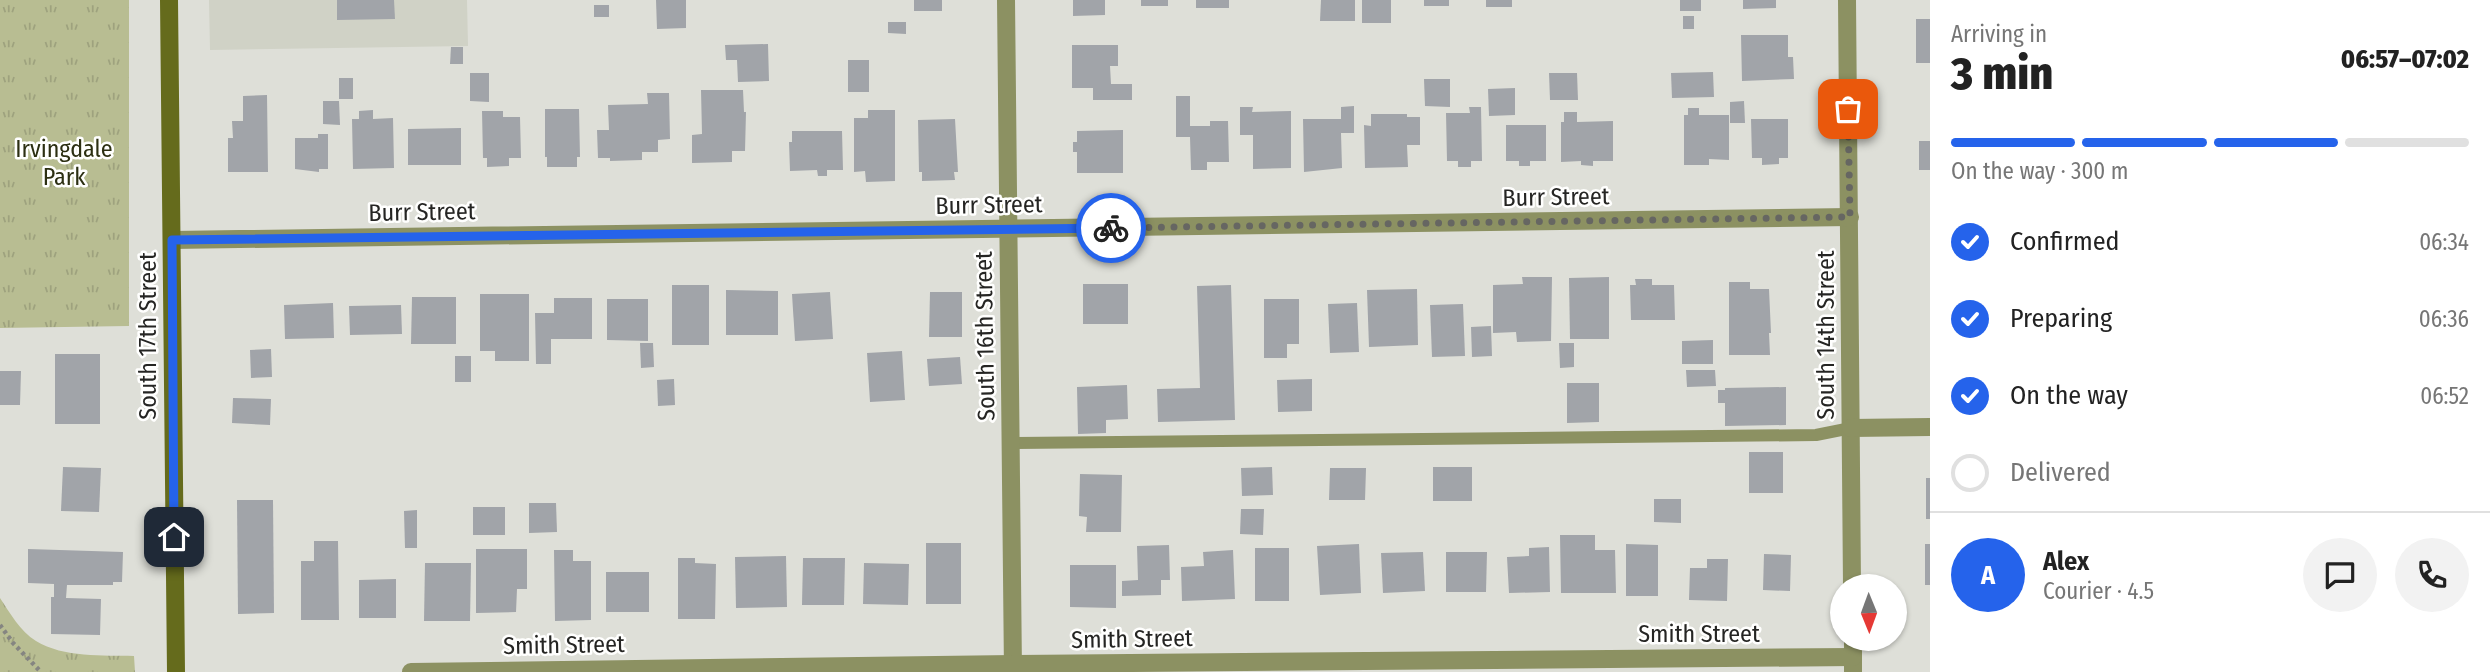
<!DOCTYPE html>
<meta charset="utf-8">
<style>
:root{--surface:#fff;--page:#f2f2f2;--text:#222;--muted:#767676;--line:#e0e0e0;--accent:#2563eb}
body{margin:0;font-family:"Fira Sans Condensed",sans-serif;background:var(--page);color:var(--text);height:100vh;display:flex;flex-direction:column;font-size:26px;white-space:nowrap}
*{box-sizing:border-box;margin:0}
p{font-size:23px;color:var(--muted)}
.icon{flex:none;width:38px;height:38px;fill:none;stroke:currentColor;stroke-width:2;stroke-linecap:round;stroke-linejoin:round}
.map{position:relative;flex:1;overflow:hidden}
.sheet{display:flex;flex-direction:column;background:var(--surface);width:560px}
.sheet>*{flex:none}
.needle{width:46px;rotate:179deg}
.fabs{position:absolute;left:1830px;top:574px;display:grid;gap:14px}
.fabs a{display:grid;place-items:center;width:77px;height:77px;border-radius:50%;background:var(--surface);box-shadow:0 2px 5px #0004;font-size:35px}
.pin{position:absolute;display:grid;place-items:center;width:60px;height:60px;color:#fff;margin:-30px;border-radius:14px;box-shadow:0 4px 10px #0006}
.courier{position:absolute;display:grid;place-items:center;width:70px;height:70px;margin:-35px;border:5px solid #2563eb;border-radius:50%;background:#fff;color:#222;box-shadow:0 2px 9px #0007}
.overview em{font-style:normal;font-weight:800}
.overview div{display:flex;flex-direction:column-reverse}
.overview{display:flex;align-items:center;justify-content:space-between;height:119px;padding:0 21px}
h1{font-size:46px;font-weight:800;line-height:52px}
.bar{display:grid;grid-template-columns:repeat(4,1fr);gap:10px 7px;align-content:center;height:84px;padding:0 21px}
.bar i{height:9px;border-radius:5px;background:var(--line)}
.bar .current{background:var(--accent)}
.bar p{grid-column:span 4}
.line{display:flex;align-items:center;gap:18px;padding:0 21px;border-top:2px solid var(--line)}
.line div{flex:1}
.round{display:grid;place-items:center;flex:none;width:74px;height:74px;border-radius:37px;background:var(--page)}
ol{padding:0 21px;list-style:none}
li{display:flex;align-items:center;gap:21px;height:77px}
li p{margin-inline-start:auto}
li .icon{padding:7px;border-radius:50%;background:var(--accent);color:#fff;stroke-width:4}
li:last-child{color:var(--muted)}
li i{width:38px;height:38px;border:4px solid var(--line);border-radius:50%}
main{display:flex;flex:1;min-height:0}
.map>svg:first-child{display:block}
.built{fill:#d0d2c6}
.park{fill:url(#park-tufts)}
.building{fill:#a1a4a9}
.lines{fill:none;stroke-linecap:round;stroke-linejoin:round}
.path{stroke:#858581;stroke-width:4.5;stroke-dasharray:3.5 3.5;stroke-linecap:butt}
.lane{stroke:#8c9162;stroke-width:12}
.street{stroke:#8c9162;stroke-width:18}
.secondary{stroke:#656b1c;stroke-width:18}
.done{stroke:#666662;stroke-width:7;stroke-dasharray:0 12.6}
.route{stroke:#2563eb;stroke-width:9}
.labels{text-anchor:middle;stroke-width:5;stroke-linejoin:round;paint-order:stroke}
.park-label{font-size:24px;fill:#2c2f12;stroke:#fffffe}
.street-label{font-size:24px;fill:#252523;stroke:#fffffe}
</style>
<main>
<div class="map">
<svg width="1930" height="672" viewBox="0 0 1930 672">
<defs>
<pattern id="park-tufts" width="24" height="20" patternUnits="userSpaceOnUse" patternTransform="scale(1.75)"><rect width="24" height="20" fill="#b8bd92"/><path d="M3 7l-1-3M5 7V3M7 7l1-3M15 17l-1-3M17 17v-4M19 17l1-3" fill="none" stroke="#9ea27e"/></pattern>
</defs>
<rect width="100%" height="100%" fill="#dedfd8"/>
<polygon class="built" points="209,0 467,0 468,46 210,50"/>
<g class="park">
<polygon points="0,0 129,0 129,326 0,328"/>
<path d="M0 598C10 613 20 631 36 641 64 658 103 655 134 656L135 672H0Z"/>
</g>
<g class="building">
<polygon points="337,0 394,0 395,19 337,20"/>
<polygon points="656,0 686,0 686,28 657,29"/>
<rect x="914" y="0" width="28" height="11"/>
<polygon points="1073,0 1105,0 1105,15 1073,16"/>
<rect x="1141" y="0" width="27" height="6"/>
<rect x="1196" y="0" width="33" height="8"/>
<polygon points="1321,0 1355,0 1355,21 1320,21"/>
<rect x="1362" y="0" width="29" height="23"/>
<rect x="1424" y="0" width="25" height="6"/>
<rect x="1486" y="0" width="26" height="7"/>
<rect x="1680" y="0" width="21" height="11"/>
<polygon points="1743,0 1776,0 1776,8 1743,9"/>
<rect x="594" y="5" width="15" height="12"/>
<rect x="1683" y="16" width="11" height="13"/>
<rect x="1916" y="19" width="14" height="44"/>
<polygon points="888,22 906,22 906,34 888,33"/>
<polygon points="1741,35 1788,35 1788,57 1793,57 1794,79 1742,81"/>
<polygon points="768,44 769,81 738,82 737,60 726,60 725,45"/>
<polygon points="1072,45 1118,45 1118,66 1110,66 1111,84 1132,84 1132,100 1093,100 1093,88 1072,88"/>
<polygon points="451,47 463,47 463,64 450,64"/>
<rect x="848" y="60" width="21" height="32"/>
<polygon points="1713,72 1714,97 1672,98 1671,73"/>
<polygon points="470,73 489,73 489,102 470,101"/>
<polygon points="1549,73 1577,73 1578,100 1550,100"/>
<rect x="339" y="78" width="14" height="21"/>
<polygon points="1424,79 1450,79 1450,107 1425,106"/>
<polygon points="1515,88 1515,115 1489,116 1488,89"/>
<polygon points="701,90 743,90 744,112 746,112 745,151 732,151 732,162 692,163 692,135 702,134"/>
<polygon points="647,93 669,93 670,139 658,140 658,152 642,152 642,160 610,161 610,158 598,158 597,130 609,130 608,105 648,104"/>
<polygon points="267,95 268,172 228,172 228,138 233,138 232,121 243,121 243,96"/>
<polygon points="1176,96 1190,96 1190,126 1210,126 1210,121 1228,121 1229,162 1207,162 1207,170 1191,170 1190,137 1176,137"/>
<polygon points="323,101 339,101 340,125 323,124"/>
<polygon points="1744,101 1745,123 1730,123 1730,102"/>
<polygon points="1354,106 1354,133 1341,133 1342,168 1304,172 1303,119 1341,119 1341,107"/>
<polygon points="1240,107 1253,107 1252,112 1291,111 1291,168 1253,169 1253,135 1240,135"/>
<polygon points="1469,107 1481,107 1482,161 1471,161 1471,167 1458,167 1458,161 1447,161 1446,113 1470,113"/>
<polygon points="1688,108 1699,108 1699,115 1729,115 1729,160 1709,159 1709,165 1684,165 1684,115 1688,115"/>
<polygon points="545,109 579,109 580,157 577,157 577,167 547,167 547,157 545,157"/>
<polygon points="373,110 373,119 393,118 394,168 353,169 352,119 359,119 359,111"/>
<polygon points="868,110 895,110 895,181 866,182 865,171 854,172 854,118 868,118"/>
<polygon points="482,111 503,111 503,117 520,117 521,158 509,158 509,166 487,167 487,158 483,158"/>
<polygon points="1564,112 1577,112 1577,122 1613,121 1613,161 1593,161 1593,166 1581,165 1581,161 1561,162 1561,122 1564,122"/>
<polygon points="1371,114 1407,114 1407,117 1420,117 1420,145 1407,145 1408,167 1365,168 1364,125 1371,126"/>
<polygon points="955,119 958,172 954,172 955,180 922,181 922,172 919,172 918,120"/>
<polygon points="1751,119 1788,119 1788,158 1779,158 1779,164 1762,165 1762,158 1752,158"/>
<polygon points="1506,125 1546,125 1546,161 1530,161 1530,166 1519,166 1519,161 1506,161"/>
<polygon points="461,128 461,165 408,165 408,129"/>
<polygon points="1123,130 1123,173 1077,173 1077,152 1073,152 1073,142 1077,142 1077,131"/>
<polygon points="792,131 842,131 843,170 827,170 827,176 818,176 817,170 790,171 789,142 792,142"/>
<polygon points="318,134 328,134 328,169 319,169 319,172 295,169 295,138 318,138"/>
<rect x="1919" y="141" width="11" height="29"/>
<polygon points="1522,277 1552,277 1551,341 1517,342 1516,332 1493,333 1493,285 1523,284"/>
<polygon points="1609,277 1609,339 1570,339 1569,278"/>
<polygon points="1635,279 1652,279 1652,285 1674,285 1675,320 1631,320 1630,285 1636,285"/>
<polygon points="1729,282 1750,282 1750,289 1769,289 1771,333 1769,333 1770,355 1729,355"/>
<rect x="1083" y="284" width="45" height="40"/>
<rect x="672" y="285" width="37" height="60"/>
<polygon points="1231,285 1235,420 1158,422 1157,389 1200,388 1197,286"/>
<polygon points="1417,289 1418,345 1369,347 1367,290"/>
<polygon points="726,290 778,291 778,335 726,335"/>
<polygon points="830,292 833,339 795,341 792,294"/>
<polygon points="930,292 962,292 962,337 929,337"/>
<polygon points="480,294 529,294 529,361 495,361 495,351 480,351"/>
<polygon points="412,297 456,297 456,344 411,344"/>
<polygon points="554,298 592,298 592,339 551,339 551,364 536,364 535,313 554,313"/>
<polygon points="607,299 648,299 648,341 607,340"/>
<polygon points="1264,299 1299,299 1299,344 1287,344 1287,358 1264,358"/>
<polygon points="333,303 334,338 285,339 284,305"/>
<polygon points="1357,303 1359,352 1330,353 1328,304"/>
<polygon points="1463,304 1465,356 1432,357 1430,305"/>
<polygon points="401,305 402,334 350,335 349,306"/>
<polygon points="1491,326 1492,356 1472,357 1471,327"/>
<polygon points="1713,340 1713,364 1682,364 1682,341"/>
<polygon points="640,343 653,343 654,367 641,368"/>
<polygon points="1559,343 1574,343 1574,367 1560,368"/>
<polygon points="271,349 272,377 251,378 250,350"/>
<polygon points="902,351 905,400 870,402 867,353"/>
<rect x="55" y="354" width="45" height="70"/>
<rect x="455" y="356" width="16" height="26"/>
<polygon points="960,357 962,384 929,386 927,359"/>
<polygon points="1686,370 1715,370 1716,386 1687,387"/>
<polygon points="0,371 21,371 20,405 0,405"/>
<polygon points="674,379 675,405 658,406 657,380"/>
<polygon points="1312,379 1312,411 1278,412 1277,380"/>
<polygon points="1567,383 1599,383 1599,422 1567,423"/>
<polygon points="1127,385 1128,419 1106,420 1106,433 1078,434 1077,387"/>
<polygon points="1786,387 1786,425 1725,426 1725,403 1718,403 1718,390 1725,390 1725,388"/>
<polygon points="233,398 271,399 270,425 232,423"/>
<rect x="1749" y="452" width="34" height="41"/>
<polygon points="63,467 101,468 99,512 61,511"/>
<polygon points="1272,467 1273,495 1242,496 1241,468"/>
<rect x="1433" y="467" width="39" height="34"/>
<polygon points="1330,468 1366,468 1365,500 1329,500"/>
<polygon points="1080,474 1122,475 1121,532 1086,532 1087,517 1079,516"/>
<rect x="1926" y="478" width="4" height="41"/>
<polygon points="1654,499 1681,499 1681,523 1654,522"/>
<polygon points="237,500 273,500 274,613 238,614"/>
<polygon points="529,503 556,503 557,532 529,533"/>
<rect x="473" y="507" width="32" height="28"/>
<polygon points="1241,509 1264,509 1263,535 1240,534"/>
<polygon points="417,510 417,548 405,548 404,511"/>
<polygon points="1560,535 1595,535 1595,550 1615,550 1616,593 1561,593"/>
<polygon points="314,541 338,541 339,620 301,620 301,561 314,561"/>
<rect x="926" y="543" width="35" height="61"/>
<polygon points="1359,544 1361,593 1320,595 1317,546"/>
<polygon points="1626,544 1658,545 1658,596 1626,596"/>
<rect x="1925" y="544" width="5" height="41"/>
<polygon points="1169,545 1170,580 1161,580 1161,595 1122,596 1122,581 1138,580 1137,546"/>
<polygon points="1549,547 1550,592 1509,593 1507,557 1529,556 1529,548"/>
<rect x="1255" y="548" width="34" height="53"/>
<polygon points="28,549 123,552 122,582 113,582 113,585 67,585 66,598 101,599 100,635 51,634 51,597 54,597 54,584 28,583"/>
<polygon points="476,549 527,549 527,589 517,589 516,612 476,613"/>
<polygon points="554,550 573,550 573,561 591,561 591,620 555,621"/>
<polygon points="1233,550 1235,599 1182,601 1181,567 1204,566 1203,552"/>
<polygon points="1423,552 1425,591 1383,593 1381,553"/>
<polygon points="1446,552 1487,552 1486,592 1446,592"/>
<polygon points="1764,554 1791,555 1790,591 1763,590"/>
<polygon points="786,556 787,607 736,608 735,557"/>
<polygon points="678,558 695,558 695,563 716,564 715,619 678,619"/>
<polygon points="803,558 845,558 844,605 802,605"/>
<polygon points="1707,559 1728,559 1727,601 1689,600 1690,568 1707,568"/>
<polygon points="425,563 471,563 470,621 424,621"/>
<polygon points="864,563 909,564 908,605 863,604"/>
<polygon points="1070,565 1116,565 1116,608 1070,607"/>
<rect x="606" y="572" width="43" height="40"/>
<polygon points="396,579 396,618 359,618 359,580"/>
</g>
<g class="lines">
<polyline class="path" points="0,625 13,643 41,672"/>
<polyline class="lane" points="1011,443 1816,435 1851,428"/>
<g class="street">
<polyline points="1006,0 1013,672"/>
<polyline points="1847,0 1852,586"/>
<polyline points="172,240 1850,217"/>
<polyline points="1851,428 1930,427"/>
<polyline points="1853,639 1853,672"/>
<polyline points="411,672 1013,664 1853,657"/>
</g>
<polyline class="secondary" points="169,0 176,672"/>
</g>
<g class="lines">
<polyline class="done" points="1111,228 1850,217 1848,109"/>
<polyline class="route" points="174,537 172,240 1111,228"/>
</g>
<g class="labels">
<g class="park-label">
<text x="64" y="157">Irvingdale<tspan x="64" dy="28">Park</tspan></text>
</g>
<g class="street-label">
<text transform="translate(1556 197) rotate(-1)" y="8">Burr Street</text>
<text transform="translate(989 205) rotate(-1)" y="8">Burr Street</text>
<text transform="translate(422 212) rotate(-1)" y="8">Burr Street</text>
<text transform="translate(1826 335) rotate(-90)" y="8">South 14th Street</text>
<text transform="translate(148 336) rotate(-90)" y="8">South 17th Street</text>
<text transform="translate(985 336) rotate(-91)" y="8">South 16th Street</text>
<text x="1699" y="642">Smith Street</text>
<text transform="translate(1132 639) rotate(-1)" y="8">Smith Street</text>
<text transform="translate(564 645) rotate(-1)" y="8">Smith Street</text>
</g>
</g>
</svg>
<div class="fabs">
<a><svg class="needle" viewBox="-14 -14 28 28"><path d="M0-13l5 13h-10z" fill="#e53935"/><path d="M0 13l5-13h-10z" fill="#767676"/></svg></a>
</div>
<div class="pin" style="left:1848px;top:109px;background:#ea580c"><svg class="icon" aria-label="bag" viewBox="0 0 24 24"><path d="M5 8h14l-1 12H6zM9 8a3 3 0 0 1 6 0"/></svg></div>
<div class="pin" style="left:174px;top:537px;background:#1f2937"><svg class="icon" aria-label="home" viewBox="0 0 24 24"><path d="M3 11l9-7 9 7M6 9v11h12V9"/></svg></div>
<div class="courier" style="left:1111px;top:228px"><svg class="icon" aria-label="bike" viewBox="0 0 24 24"><circle cx="6" cy="16" r="4"/><circle cx="18" cy="16" r="4"/><path d="M6 16l4-8h5l3 8M10 8l3 8H6M13 5h3"/></svg></div>
</div>
<section class="sheet">
<div class="overview"><div><h1>3 min</h1><p>Arriving in</p></div><em>06:57–07:02</em></div>
<div class="bar"><i class="current"></i><i class="current"></i><i class="current"></i><i></i><p>On the way · 300 m</p></div>
<ol>
<li><svg class="icon" aria-label="check" viewBox="0 0 24 24"><path d="M5 12l5 5 9-10"/></svg>Confirmed<p>06:34</p></li>
<li><svg class="icon" aria-label="check" viewBox="0 0 24 24"><path d="M5 12l5 5 9-10"/></svg>Preparing<p>06:36</p></li>
<li><svg class="icon" aria-label="check" viewBox="0 0 24 24"><path d="M5 12l5 5 9-10"/></svg>On the way<p>06:52</p></li>
<li><i></i>Delivered</li>
</ol>
<div class="line" style="height:126px"><b class="round" style="background:var(--accent);color:#fff">A</b><div><b>Alex</b><p>Courier · 4.5</p></div><a class="round"><svg class="icon" aria-label="chat" viewBox="0 0 24 24"><path d="M4 5h16v11H9l-5 4z"/></svg></a><a class="round"><svg class="icon" aria-label="phone" viewBox="0 0 24 24"><path d="M5 4h4l2 5-3 2q2 4 5 5l2-3 5 2v4C11 20 4 13 5 4z"/></svg></a></div>
</section>
</main>
